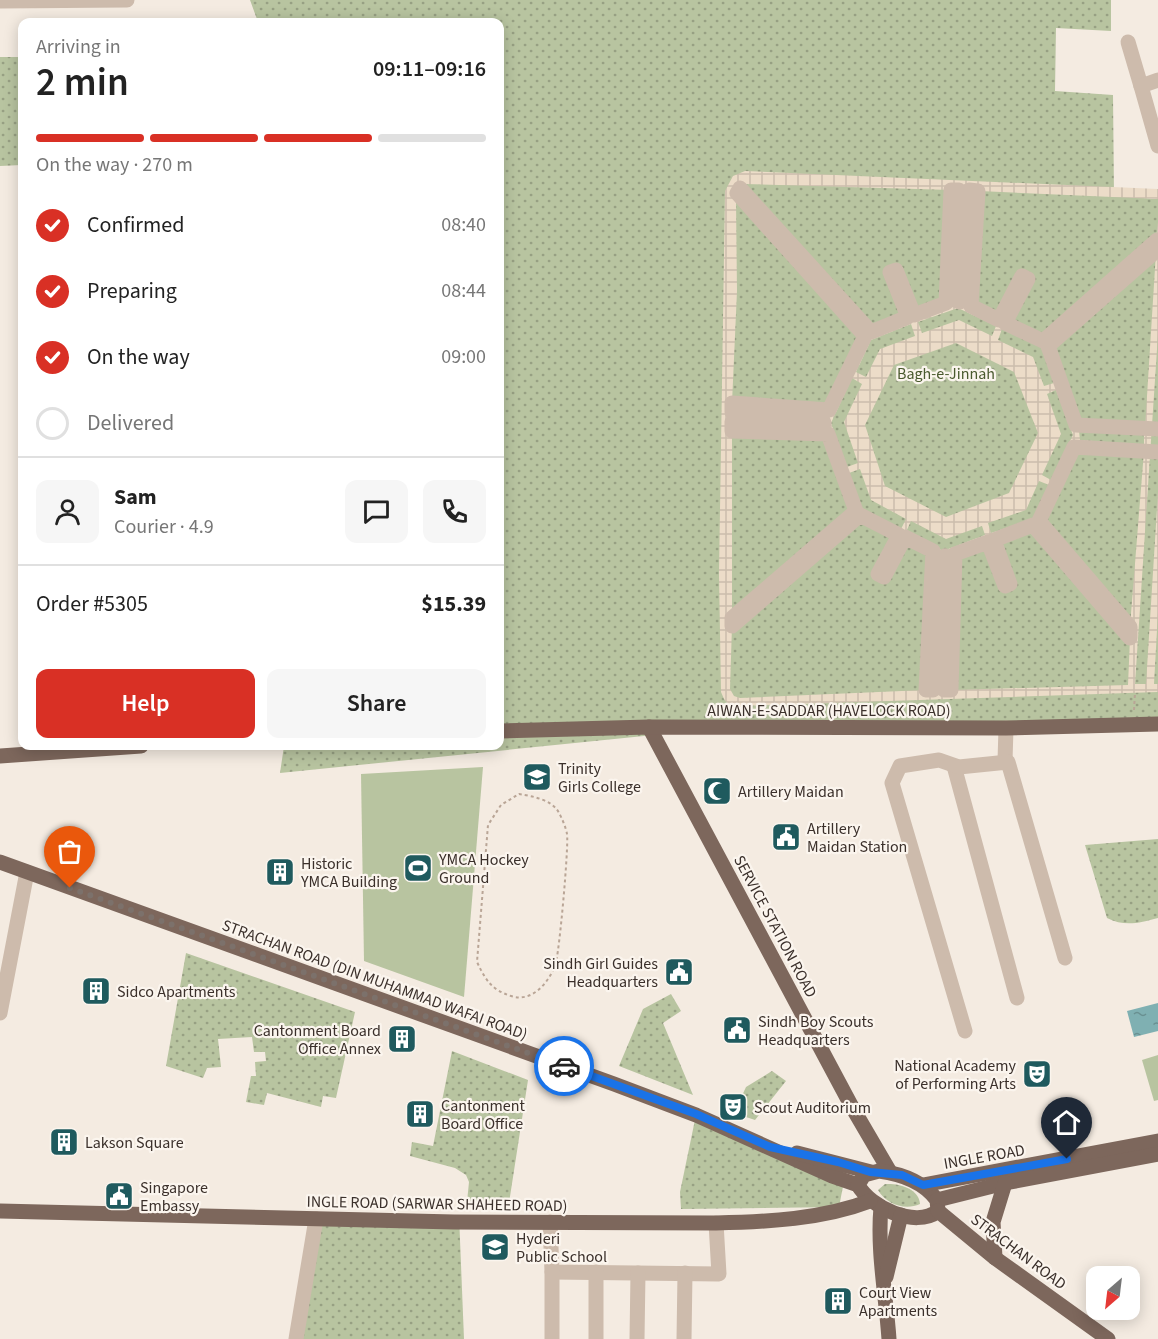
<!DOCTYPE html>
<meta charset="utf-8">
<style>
:root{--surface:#fff;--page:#f6f6f6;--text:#222;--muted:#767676;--line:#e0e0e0;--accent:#d93025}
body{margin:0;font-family:"Source Sans 3",sans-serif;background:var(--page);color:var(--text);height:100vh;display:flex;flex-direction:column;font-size:22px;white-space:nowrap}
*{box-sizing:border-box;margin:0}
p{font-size:20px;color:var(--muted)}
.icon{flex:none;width:33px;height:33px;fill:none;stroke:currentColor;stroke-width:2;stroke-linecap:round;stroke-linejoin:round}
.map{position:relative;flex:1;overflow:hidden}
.panel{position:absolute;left:18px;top:18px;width:486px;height:732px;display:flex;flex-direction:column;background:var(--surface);border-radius:12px;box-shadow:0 3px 15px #0003}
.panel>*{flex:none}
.needle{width:39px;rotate:208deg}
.controls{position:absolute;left:1086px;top:1266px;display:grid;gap:12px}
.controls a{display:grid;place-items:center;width:54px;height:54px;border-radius:12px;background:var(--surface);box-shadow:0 3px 15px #0003;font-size:30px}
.pin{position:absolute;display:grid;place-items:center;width:51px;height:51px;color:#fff;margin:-62px -26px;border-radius:50% 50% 50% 0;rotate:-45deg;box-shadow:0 0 6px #0007}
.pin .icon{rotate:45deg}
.courier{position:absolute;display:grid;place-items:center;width:60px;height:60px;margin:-30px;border:4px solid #1a73e8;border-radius:50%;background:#fff;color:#222;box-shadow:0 2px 8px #0007}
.overview em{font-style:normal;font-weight:600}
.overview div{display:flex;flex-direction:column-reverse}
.overview{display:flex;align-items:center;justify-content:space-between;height:102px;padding:0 18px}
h1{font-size:39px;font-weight:600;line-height:45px}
.bar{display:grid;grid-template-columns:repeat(4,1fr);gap:9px 6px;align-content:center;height:72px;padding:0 18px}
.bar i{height:8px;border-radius:4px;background:var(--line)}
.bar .current{background:var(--accent)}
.bar p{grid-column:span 4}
.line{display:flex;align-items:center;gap:15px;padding:0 18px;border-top:2px solid var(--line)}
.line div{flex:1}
.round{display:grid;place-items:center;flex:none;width:63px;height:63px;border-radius:12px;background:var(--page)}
ol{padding:0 18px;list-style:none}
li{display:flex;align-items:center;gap:18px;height:66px}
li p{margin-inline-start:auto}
li .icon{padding:6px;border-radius:50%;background:var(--accent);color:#fff;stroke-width:4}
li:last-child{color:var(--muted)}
li i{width:33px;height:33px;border:3px solid var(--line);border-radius:50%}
.primary-button{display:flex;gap:12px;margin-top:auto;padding:12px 18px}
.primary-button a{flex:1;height:69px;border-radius:12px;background:var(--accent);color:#fff;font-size:24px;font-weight:600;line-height:69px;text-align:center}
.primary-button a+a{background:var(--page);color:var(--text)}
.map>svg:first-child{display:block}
.grass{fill:url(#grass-dots)}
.garden{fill:#b8c4a0}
.plaza{fill:url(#plaza-grid);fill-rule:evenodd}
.water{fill:url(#water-ripples)}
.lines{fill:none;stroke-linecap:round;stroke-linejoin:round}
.path{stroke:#b9a596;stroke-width:2;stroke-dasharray:3 3;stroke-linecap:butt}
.minor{stroke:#cdbbac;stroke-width:15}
.major{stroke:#7d675c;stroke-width:15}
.done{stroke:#7c716b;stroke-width:6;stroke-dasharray:0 10.8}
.route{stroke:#1a73e8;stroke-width:8}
.labels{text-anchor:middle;stroke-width:4.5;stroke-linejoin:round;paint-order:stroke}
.park-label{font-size:16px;fill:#4a5a2e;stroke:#fbf5ee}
.street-label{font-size:16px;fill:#3b302b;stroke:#fbf5ee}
.poi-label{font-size:16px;fill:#3b302b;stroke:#fbf5ee;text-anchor:start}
</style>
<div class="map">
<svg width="1158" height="1339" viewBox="0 0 1158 1339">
<defs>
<pattern id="grass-dots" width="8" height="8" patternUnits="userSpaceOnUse" patternTransform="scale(1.5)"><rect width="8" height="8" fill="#b8c4a0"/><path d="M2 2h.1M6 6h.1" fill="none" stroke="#97a083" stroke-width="1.8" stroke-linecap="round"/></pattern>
<pattern id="plaza-grid" width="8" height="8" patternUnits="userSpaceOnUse" patternTransform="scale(1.5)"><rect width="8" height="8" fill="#ecdcc8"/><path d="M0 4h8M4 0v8" fill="none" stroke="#cbbdac"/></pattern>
<pattern id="water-ripples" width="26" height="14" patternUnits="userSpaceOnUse" patternTransform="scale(1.5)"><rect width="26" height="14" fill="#7fb0b2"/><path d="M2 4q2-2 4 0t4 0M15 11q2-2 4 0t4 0" fill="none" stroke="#699091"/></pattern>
</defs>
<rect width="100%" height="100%" fill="#f4ebe1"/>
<g class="grass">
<polygon points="250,0 1111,0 1111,31 1056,28 1055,91 1113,95 1114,196 1158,199 1158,723 733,727 280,773 284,746 500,746 500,22 258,22"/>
<polygon points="0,57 22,57 22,165 0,166"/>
<path d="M1158 839V918C1139 923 1125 927 1107 918L1085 845Z"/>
<polygon points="186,953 355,1012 336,1098 323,1096 321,1107 267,1093 264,1105 246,1102 251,1076 256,1076 255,1062 266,1061 265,1052 254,1052 252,1037 218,1039 221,1067 207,1068 203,1078 166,1066"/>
<polygon points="671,994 681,1011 663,1023 693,1095 619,1066 643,1009"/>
<polygon points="452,1051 528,1080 509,1203 467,1202 469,1182 466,1175 455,1168 410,1156 412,1142 433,1146"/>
<polygon points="772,1071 786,1081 755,1120 734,1113 746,1087"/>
<polygon points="696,1115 846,1171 839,1207 681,1209 680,1192"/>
<path d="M885 1184C898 1183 919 1188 920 1204 905 1211 886 1204 878 1190Z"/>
<polygon points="459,1215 464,1339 297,1339 316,1219"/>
</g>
<g class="garden">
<polygon points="483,767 464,997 364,961 361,774"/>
<polygon points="1158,1055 1158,1100 1154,1101 1142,1060"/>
</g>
<path class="plaza" d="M745 171 1158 189V199L979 191 971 306 1043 341 1156 240 1158 222V334L1135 684H1146L1158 492V612L1154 684H1158V692L740 706 728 704 724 699 721 692 719 574 725 191 733 176ZM745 184 951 190 946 303 871 332ZM736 201 865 336 829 410 732 403 737 291ZM1156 252 1145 428 1077 424 1048 346ZM958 308 996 326 992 336 959 320 922 333 918 322ZM911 324 915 336 880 349 866 377 856 372 871 340ZM1002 329 1041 347 1054 383 1044 386 1033 357 998 340ZM956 343 1014 372 1038 433 1009 493 946 517 885 486 865 425 894 365ZM852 378 862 384 844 422 858 463 847 467 831 423ZM1056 390 1073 435 1051 480 1042 475 1061 434 1047 394ZM732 431 828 434 856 511 732 617ZM1079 431 1144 434V445L1080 440ZM1074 447 1144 451 1130 626 1039 521ZM860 469 871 500 906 519 901 529 862 510 849 473ZM1039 481 1049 485 1033 519 991 533 988 523 1026 510ZM859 515 933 551 925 690 740 698 734 696 730 689 732 626ZM911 521 946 539 982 526 985 535 943 551 906 532ZM1033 525 1130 638 1128 685 951 690 955 554Z"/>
<polygon class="water" points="1158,1003 1158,1031 1134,1037 1127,1011"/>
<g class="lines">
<g class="path">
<polyline points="1134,710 1135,693"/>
<path d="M519 794C532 796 553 800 559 813 562 818 566 828 567 834 569 845 559 958 555 966 548 983 532 1003 511 996 492 990 486 981 477 962L488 825 501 805Z"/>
</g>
<g class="minor">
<polyline points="0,1 127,0"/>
<polyline points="1128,42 1141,86"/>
<polyline points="1158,80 1141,86 1158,146"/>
<polyline points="1158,429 1076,425 1048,346 1156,251 1157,240 1043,341 1005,323 1028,279 1022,276 999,320 971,306 978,191 969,190 964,298 960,302 955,300 959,190 951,190 946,303 914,315 896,270 890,272 908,317 871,332 740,188 737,193 865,336 829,410 732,403 732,412 821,416 824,423 819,427 732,422 732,431 828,434 856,511 732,618 732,626 860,515 899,535 878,574 884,577 905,537 933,551 926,690 933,690 939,559 945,556 949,560 944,690 951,690 955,554 988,542 1005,586 1010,584 994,540 1033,525 1130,638 1130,627 1039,521 1074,447 1158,452"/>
<polyline points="1005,761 1006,728"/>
<polyline points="954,766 1017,998"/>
<polyline points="0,1013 27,872"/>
<polyline points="965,1031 892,783 900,766 939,760 959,767 1008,762 1065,958"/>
<polyline points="550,1222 552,1272 719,1274 716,1223"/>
<polyline points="296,1339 316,1219"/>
<polyline points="552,1339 552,1272"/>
<polyline points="596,1339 596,1272"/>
<polyline points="637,1339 638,1273"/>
<polyline points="684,1339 685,1273"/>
</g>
<g class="major">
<polyline points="649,727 852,1107 890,1172"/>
<polyline points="500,731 649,727 1006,728 1158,724"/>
<polyline points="0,756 141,746"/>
<polyline points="0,862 614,1084 696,1115 832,1176 858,1185"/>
<polyline points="797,1153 871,1172"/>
<path d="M879 1171C902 1174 923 1181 937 1200L938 1211C915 1229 870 1207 858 1185L864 1175Z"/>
<polyline points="923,1185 1158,1141"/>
<polyline points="937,1200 1005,1183 1158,1154"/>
<path d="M881 1207C877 1251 886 1295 889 1339"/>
<path d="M0 1211 454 1222 716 1223C767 1222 823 1219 870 1201"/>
<polyline points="938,1211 995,1258 1108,1339"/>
<polyline points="995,1258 993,1222 1005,1183"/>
<polyline points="886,1277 901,1215"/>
</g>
</g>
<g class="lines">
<polyline class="done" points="70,888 564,1066"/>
<polyline class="route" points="564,1066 696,1114 770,1147 838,1162 870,1172 902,1175 923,1185 1067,1159"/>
</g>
<defs>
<g id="university-square" transform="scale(1.5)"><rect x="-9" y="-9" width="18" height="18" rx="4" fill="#1f5a5e" stroke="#fbf5ee"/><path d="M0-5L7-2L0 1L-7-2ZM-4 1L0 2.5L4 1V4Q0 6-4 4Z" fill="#fff"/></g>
<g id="mosque-square" transform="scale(1.5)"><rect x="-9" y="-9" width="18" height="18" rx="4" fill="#1f5a5e" stroke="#fbf5ee"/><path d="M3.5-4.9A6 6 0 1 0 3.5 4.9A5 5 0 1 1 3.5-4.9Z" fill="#fff"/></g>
<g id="civic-square" transform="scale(1.5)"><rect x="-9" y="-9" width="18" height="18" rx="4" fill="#1f5a5e" stroke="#fbf5ee"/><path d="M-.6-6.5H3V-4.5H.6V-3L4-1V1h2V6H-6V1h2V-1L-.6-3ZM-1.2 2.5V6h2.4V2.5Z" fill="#fff"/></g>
<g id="stadium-square" transform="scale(1.5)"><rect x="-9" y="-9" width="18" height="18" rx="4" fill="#1f5a5e" stroke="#fbf5ee"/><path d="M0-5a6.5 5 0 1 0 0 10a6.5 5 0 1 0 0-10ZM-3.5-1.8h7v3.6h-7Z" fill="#fff"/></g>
<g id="building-square" transform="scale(1.5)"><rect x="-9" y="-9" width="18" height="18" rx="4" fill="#1f5a5e" stroke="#fbf5ee"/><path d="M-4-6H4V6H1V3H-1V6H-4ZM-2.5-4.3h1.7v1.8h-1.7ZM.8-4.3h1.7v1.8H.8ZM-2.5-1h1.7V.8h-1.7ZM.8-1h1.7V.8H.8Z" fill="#fff"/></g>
<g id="theatre-square" transform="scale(1.5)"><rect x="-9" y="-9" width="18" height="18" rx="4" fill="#1f5a5e" stroke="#fbf5ee"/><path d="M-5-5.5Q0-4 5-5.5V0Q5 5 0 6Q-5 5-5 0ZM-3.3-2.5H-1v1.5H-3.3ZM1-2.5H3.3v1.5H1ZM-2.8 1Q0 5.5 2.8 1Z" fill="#fff"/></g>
<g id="school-square" transform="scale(1.5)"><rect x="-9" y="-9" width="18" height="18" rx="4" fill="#1f5a5e" stroke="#fbf5ee"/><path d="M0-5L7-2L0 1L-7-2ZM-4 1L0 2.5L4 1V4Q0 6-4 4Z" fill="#fff"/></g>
</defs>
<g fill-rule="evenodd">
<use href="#university-square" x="537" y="777"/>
<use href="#mosque-square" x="717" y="791"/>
<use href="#civic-square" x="786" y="837"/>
<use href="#stadium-square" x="418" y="868"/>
<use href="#building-square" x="280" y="872"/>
<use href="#civic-square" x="679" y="972"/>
<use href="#building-square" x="96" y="991"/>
<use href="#civic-square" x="737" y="1030"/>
<use href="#building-square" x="402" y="1039"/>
<use href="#theatre-square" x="1037" y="1074"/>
<use href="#theatre-square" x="733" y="1107"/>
<use href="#building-square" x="420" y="1114"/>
<use href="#building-square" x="64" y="1142"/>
<use href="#civic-square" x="119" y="1196"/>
<use href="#school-square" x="495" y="1247"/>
<use href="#building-square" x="838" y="1301"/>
</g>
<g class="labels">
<g class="park-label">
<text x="946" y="379">Bagh-e-Jinnah</text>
</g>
<g class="street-label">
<text x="829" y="716">AIWAN-E-SADDAR (HAVELOCK ROAD)</text>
<text transform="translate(776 926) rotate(62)" y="6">SERVICE STATION ROAD</text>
<text transform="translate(375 979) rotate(20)" y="6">STRACHAN ROAD (DIN MUHAMMAD WAFAI ROAD)</text>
<text transform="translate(984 1156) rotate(-10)" y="6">INGLE ROAD</text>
<text transform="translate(437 1203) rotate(1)" y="6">INGLE ROAD (SARWAR SHAHEED ROAD)</text>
<text transform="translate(1019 1251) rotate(37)" y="6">STRACHAN ROAD</text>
</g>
<g class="poi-label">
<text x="558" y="774">Trinity<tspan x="558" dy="18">Girls College</tspan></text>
<text x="738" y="797">Artillery Maidan</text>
<text x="807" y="834">Artillery<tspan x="807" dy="18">Maidan Station</tspan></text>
<text x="439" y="865">YMCA Hockey<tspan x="439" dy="18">Ground</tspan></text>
<text x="301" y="869">Historic<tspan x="301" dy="18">YMCA Building</tspan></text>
<text x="658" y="969" text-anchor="end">Sindh Girl Guides<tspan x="658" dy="18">Headquarters</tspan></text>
<text x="117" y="997">Sidco Apartments</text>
<text x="758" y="1027">Sindh Boy Scouts<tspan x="758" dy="18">Headquarters</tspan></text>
<text x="381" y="1036" text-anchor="end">Cantonment Board<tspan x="381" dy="18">Office Annex</tspan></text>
<text x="1016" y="1071" text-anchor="end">National Academy<tspan x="1016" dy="18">of Performing Arts</tspan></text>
<text x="441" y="1111">Cantonment<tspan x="441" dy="18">Board Office</tspan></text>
<text x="754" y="1113">Scout Auditorium</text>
<text x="85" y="1148">Lakson Square</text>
<text x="140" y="1193">Singapore<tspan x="140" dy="18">Embassy</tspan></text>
<text x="516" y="1244">Hyderi<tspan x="516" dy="18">Public School</tspan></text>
<text x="859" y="1298">Court View<tspan x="859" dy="18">Apartments</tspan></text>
</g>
</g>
</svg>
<div class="controls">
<a><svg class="needle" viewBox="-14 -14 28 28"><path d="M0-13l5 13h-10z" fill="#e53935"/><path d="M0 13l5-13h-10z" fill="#767676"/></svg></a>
</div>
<div class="pin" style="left:70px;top:888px;background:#ea580c"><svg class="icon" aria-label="bag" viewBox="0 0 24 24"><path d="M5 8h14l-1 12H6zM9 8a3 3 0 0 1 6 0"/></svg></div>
<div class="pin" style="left:1067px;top:1159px;background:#1f2937"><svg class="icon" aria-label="home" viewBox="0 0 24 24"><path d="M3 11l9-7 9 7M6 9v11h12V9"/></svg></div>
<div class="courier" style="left:564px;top:1066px"><svg class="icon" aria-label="car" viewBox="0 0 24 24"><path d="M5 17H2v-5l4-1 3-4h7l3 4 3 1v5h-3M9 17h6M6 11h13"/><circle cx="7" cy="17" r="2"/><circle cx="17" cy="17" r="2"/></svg></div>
<section class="panel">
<div class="overview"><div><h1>2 min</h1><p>Arriving in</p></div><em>09:11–09:16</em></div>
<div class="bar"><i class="current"></i><i class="current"></i><i class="current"></i><i></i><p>On the way · 270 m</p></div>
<ol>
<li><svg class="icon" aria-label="check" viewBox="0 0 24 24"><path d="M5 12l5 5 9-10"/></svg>Confirmed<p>08:40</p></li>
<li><svg class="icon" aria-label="check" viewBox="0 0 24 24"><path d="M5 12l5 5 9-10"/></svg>Preparing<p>08:44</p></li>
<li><svg class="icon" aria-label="check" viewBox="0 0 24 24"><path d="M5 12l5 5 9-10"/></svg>On the way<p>09:00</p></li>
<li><i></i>Delivered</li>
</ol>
<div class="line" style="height:108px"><a class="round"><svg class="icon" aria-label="person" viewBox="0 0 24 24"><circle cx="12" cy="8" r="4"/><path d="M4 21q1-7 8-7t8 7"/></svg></a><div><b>Sam</b><p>Courier · 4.9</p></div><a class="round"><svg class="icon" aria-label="chat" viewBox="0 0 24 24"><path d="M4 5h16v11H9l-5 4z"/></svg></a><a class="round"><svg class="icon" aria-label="phone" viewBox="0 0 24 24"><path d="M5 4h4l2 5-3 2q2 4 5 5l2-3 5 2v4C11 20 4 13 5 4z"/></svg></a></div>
<div class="line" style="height:78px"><div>Order #5305</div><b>$15.39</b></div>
<div class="primary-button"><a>Help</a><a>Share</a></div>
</section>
</div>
